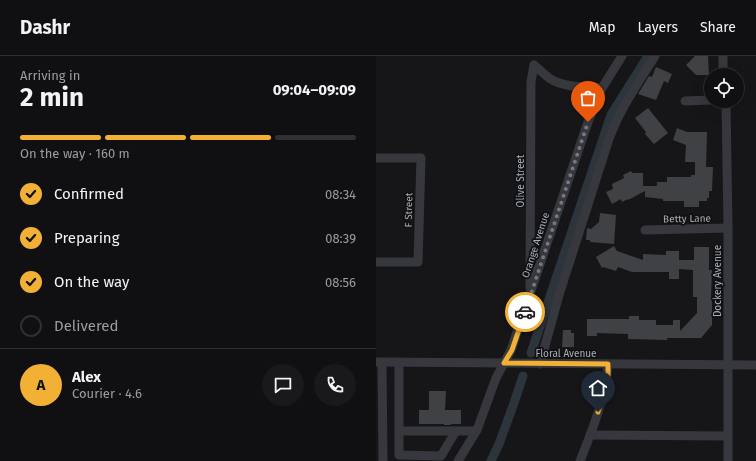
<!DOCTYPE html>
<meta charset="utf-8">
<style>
:root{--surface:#101012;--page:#19191b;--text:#f1f3f6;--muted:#9c9d9f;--line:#303032;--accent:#f2b134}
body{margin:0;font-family:"Fira Sans",sans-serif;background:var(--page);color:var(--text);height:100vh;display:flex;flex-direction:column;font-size:15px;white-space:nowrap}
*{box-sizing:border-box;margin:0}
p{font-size:13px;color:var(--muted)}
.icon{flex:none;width:22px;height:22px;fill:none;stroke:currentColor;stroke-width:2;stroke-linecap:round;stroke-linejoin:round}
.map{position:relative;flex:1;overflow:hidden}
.side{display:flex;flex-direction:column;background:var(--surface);width:376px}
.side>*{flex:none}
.fabs{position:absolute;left:328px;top:12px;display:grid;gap:8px}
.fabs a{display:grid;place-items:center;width:40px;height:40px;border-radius:50%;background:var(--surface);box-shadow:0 4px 16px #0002,0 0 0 1px var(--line);font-size:20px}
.pin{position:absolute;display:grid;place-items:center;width:34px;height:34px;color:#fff;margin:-41px -17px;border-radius:50% 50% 50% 0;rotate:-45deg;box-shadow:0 0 4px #0007}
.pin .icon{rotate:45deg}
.courier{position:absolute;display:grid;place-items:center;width:40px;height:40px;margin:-20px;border:3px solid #f2b134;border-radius:50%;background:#fff;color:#222;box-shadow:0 1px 5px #0007}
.overview em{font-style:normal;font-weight:700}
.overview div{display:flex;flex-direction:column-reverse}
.overview{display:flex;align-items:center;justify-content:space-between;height:68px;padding:0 20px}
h1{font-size:26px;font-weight:700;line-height:30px}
.bar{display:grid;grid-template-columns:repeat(4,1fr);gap:6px 4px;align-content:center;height:48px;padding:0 20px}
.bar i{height:5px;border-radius:3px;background:var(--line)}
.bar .on{background:var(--accent)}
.bar p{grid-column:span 4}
.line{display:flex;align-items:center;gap:10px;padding:0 20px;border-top:1px solid var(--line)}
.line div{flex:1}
.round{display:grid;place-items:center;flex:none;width:42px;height:42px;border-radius:21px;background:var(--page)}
ol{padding:0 20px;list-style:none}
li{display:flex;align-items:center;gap:12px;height:44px}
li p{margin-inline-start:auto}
li .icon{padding:4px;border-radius:50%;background:var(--accent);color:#111;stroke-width:4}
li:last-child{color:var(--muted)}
li i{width:22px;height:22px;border:2px solid var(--line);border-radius:50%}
header{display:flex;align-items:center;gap:24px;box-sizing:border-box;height:56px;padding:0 20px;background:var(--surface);border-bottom:1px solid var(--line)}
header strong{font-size:19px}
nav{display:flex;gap:22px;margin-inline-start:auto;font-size:14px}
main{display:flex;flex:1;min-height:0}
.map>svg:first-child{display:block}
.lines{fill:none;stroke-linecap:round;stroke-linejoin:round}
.canal{stroke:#2c353c;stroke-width:9}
.building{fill:#404145}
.minor{stroke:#37383d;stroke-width:9}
.done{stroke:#757880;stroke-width:4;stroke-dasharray:0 7.2}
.route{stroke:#f2b134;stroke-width:5}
.labels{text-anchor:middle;stroke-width:3.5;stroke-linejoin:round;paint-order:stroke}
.street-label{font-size:10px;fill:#a8adb8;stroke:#111113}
</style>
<header>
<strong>Dashr</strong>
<nav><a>Map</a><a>Layers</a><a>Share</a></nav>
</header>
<main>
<section class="side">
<div class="overview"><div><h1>2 min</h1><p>Arriving in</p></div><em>09:04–09:09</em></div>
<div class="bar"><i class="on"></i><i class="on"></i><i class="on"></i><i></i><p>On the way · 160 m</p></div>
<ol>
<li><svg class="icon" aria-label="check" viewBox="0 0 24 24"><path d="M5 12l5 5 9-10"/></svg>Confirmed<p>08:34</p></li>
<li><svg class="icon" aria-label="check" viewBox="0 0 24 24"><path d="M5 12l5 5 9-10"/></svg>Preparing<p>08:39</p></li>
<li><svg class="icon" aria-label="check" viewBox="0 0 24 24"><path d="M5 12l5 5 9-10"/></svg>On the way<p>08:56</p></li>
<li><i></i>Delivered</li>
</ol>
<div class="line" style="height:72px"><b class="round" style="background:var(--accent);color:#111">A</b><div><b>Alex</b><p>Courier · 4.6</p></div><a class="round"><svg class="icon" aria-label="chat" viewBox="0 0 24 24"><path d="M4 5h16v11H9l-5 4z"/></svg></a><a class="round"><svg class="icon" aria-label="phone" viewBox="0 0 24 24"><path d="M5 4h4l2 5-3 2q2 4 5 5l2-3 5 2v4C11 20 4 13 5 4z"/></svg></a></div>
</section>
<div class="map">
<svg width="380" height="405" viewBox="0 0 380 405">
<rect width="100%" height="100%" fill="#161618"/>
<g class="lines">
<g class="canal">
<polyline points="155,297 235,59 272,0"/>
<polyline points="115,405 123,388 138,347 147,320"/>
</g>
</g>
<g class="building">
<polygon points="319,0 332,0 333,19 320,19 310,9"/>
<polygon points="280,11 296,18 292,27 288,25 280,44 262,38 273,20 276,21"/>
<polygon points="272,52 292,77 278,88 269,78 270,76 259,62"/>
<polygon points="301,72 311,76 331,76 330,111 337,111 336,135 333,135 333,142 331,142 331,145 323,145 323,151 308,151 308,145 287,145 287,143 269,141 269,135 252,144 252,143 246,146 245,143 236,148 230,136 237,133 236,128 248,122 247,119 255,115 256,117 267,117 267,130 281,130 281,126 291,126 291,121 315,121 315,119 319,119 319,106 309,106 310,89 297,84"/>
<polygon points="224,157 240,159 238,188 214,186 214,184 210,184 211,172 215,173 223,166"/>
<polygon points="238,190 241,195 267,204 267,198 290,199 290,195 303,195 303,204 318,204 318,191 333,191 333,214 336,214 335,242 336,242 336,269 325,282 291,282 291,284 252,283 252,278 221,277 221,280 211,280 211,263 253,263 253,260 263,260 263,264 280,264 280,269 297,269 297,264 304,264 304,275 321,257 321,241 317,241 317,214 303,213 303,223 293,223 293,216 256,216 242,211 240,215 227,211 226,212 220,201"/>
<polygon points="187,274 195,274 195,277 198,277 198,291 186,291"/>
<polygon points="53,335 70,335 69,354 85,354 85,368 75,368 75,369 68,369 68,368 43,368 43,354 53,354"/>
</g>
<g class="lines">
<g class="minor">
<path d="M158 9C163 13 168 18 173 22 188 32 209 31 226 32"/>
<polyline points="347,19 347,0"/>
<polyline points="309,45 335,44"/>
<polyline points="350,45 352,172 352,405"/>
<polyline points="0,102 45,102 42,206 0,206"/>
<polyline points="269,174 352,172"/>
<polyline points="154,232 155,26 158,9"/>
<polyline points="0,306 380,309"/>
<polyline points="23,306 23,399 65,400 80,375"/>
<polyline points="6,307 7,405"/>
<path d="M164 308 183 239 233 83C244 53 262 27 279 0"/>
<polyline points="23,375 100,375"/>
<polyline points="214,379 352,380"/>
<polyline points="82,405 101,374 120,322 135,294 212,66 226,32 246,0"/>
<path d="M204 405C216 375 230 340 232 308"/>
</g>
</g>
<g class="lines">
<polyline class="done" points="149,256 212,66"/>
<polyline class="route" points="149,256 136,294 128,307 232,308 232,322 222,356"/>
</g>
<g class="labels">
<g class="street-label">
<text transform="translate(144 125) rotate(-90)" y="4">Olive Street</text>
<text transform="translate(32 154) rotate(-89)" y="4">F Street</text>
<text transform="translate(311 162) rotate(-1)" y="4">Betty Lane</text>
<text transform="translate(159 189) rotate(-72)" y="4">Orange Avenue</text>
<text transform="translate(341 225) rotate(-90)" y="4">Dockery Avenue</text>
<text x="190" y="301">Floral Avenue</text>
</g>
</g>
</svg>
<div class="fabs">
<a><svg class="icon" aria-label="locate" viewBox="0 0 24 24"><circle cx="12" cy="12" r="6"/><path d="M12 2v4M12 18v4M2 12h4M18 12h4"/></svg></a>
</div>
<div class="pin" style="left:212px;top:66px;background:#ea580c"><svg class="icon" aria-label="bag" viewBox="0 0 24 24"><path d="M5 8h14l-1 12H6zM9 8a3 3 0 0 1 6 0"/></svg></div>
<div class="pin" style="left:222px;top:356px;background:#1f2937"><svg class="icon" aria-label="home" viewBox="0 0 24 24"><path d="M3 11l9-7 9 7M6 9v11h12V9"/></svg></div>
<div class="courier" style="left:149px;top:256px"><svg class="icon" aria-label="car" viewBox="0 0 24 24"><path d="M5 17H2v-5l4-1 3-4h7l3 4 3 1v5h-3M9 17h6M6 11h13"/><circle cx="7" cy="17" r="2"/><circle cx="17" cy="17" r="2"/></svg></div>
</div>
</main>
